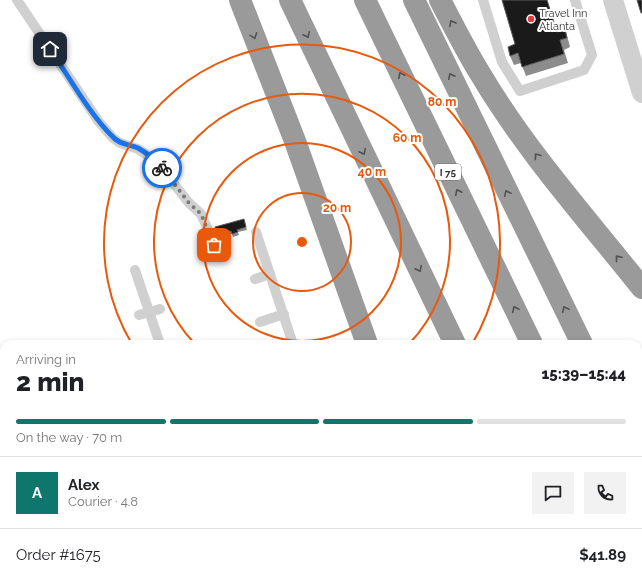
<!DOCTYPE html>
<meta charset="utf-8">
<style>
:root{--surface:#fff;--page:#f2f2f2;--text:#202124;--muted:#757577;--line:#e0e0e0;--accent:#0f766e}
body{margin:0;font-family:Raleway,sans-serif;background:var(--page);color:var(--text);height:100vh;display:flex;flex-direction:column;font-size:15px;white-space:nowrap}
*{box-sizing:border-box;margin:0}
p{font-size:13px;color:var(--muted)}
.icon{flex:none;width:22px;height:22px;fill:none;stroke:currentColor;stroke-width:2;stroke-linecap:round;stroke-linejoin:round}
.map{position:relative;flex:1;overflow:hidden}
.drawer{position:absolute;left:0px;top:340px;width:642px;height:248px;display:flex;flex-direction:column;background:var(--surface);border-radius:12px 12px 0 0;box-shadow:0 2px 6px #0003}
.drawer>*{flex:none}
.pin{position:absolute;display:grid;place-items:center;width:34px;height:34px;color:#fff;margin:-17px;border-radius:8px;box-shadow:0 2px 6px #0006}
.courier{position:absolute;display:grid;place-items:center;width:40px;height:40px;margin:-20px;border:3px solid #1a73e8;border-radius:50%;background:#fff;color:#222;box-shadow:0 1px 5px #0007}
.head em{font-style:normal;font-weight:800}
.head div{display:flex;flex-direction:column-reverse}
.head{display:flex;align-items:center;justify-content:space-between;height:68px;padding:0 16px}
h1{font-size:26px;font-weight:800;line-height:30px}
.bar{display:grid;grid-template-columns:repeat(4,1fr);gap:6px 4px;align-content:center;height:48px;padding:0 16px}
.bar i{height:5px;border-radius:3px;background:var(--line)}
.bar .on{background:var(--accent)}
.bar p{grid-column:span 4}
.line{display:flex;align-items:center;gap:10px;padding:0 16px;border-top:1px solid var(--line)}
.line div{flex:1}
.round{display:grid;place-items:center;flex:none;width:42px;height:42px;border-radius:0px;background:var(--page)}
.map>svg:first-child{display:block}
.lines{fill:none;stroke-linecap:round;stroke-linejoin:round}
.lane{stroke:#d0d0d0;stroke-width:10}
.street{stroke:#d0d0d0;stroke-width:20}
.secondary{stroke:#bdbdbd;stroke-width:22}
.highway{stroke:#9a9a9a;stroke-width:22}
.wall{fill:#8c8c8c}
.building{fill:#1a1a1a;stroke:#5f5f5f}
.oneway{stroke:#525252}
.done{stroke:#7a7a7a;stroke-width:4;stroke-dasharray:0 7.2}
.route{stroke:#1a73e8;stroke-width:5}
.ring{fill:none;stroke:#e8590c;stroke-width:2}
.poi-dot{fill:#e63946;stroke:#fff;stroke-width:1.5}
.labels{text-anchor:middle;stroke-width:4;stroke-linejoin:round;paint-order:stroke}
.shield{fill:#fff;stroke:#707070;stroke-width:1}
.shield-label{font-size:10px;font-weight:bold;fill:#333}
.poi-label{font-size:11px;fill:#333;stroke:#fff;text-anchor:start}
.centre{fill:#e8590c;stroke:#fff;stroke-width:2}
.ring-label{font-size:12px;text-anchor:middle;font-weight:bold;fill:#e8590c;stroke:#fff;stroke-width:4;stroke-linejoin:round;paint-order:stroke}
</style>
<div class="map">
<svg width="642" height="588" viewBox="0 0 642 588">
<rect width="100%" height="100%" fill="#fff"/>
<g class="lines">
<g class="lane">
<polyline points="17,0 99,122 113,138 120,143 138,149 155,160 189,203 201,214 215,245"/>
<polyline points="483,0 502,62 520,91 584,70 592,55 575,0"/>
<polyline points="256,232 293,344"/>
<polyline points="135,270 160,344"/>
<polyline points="255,279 270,274"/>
<polyline points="139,315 160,309"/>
<polyline points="260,322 284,314"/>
<polyline points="0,451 4,449"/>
<polyline points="0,470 4,482"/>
<polyline points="37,584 39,588"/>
<polyline points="241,584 242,588"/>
<polyline points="271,584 272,588"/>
<polyline points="342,584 344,588"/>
</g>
<polyline class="street" points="613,0 642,93"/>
<polyline class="secondary" points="549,588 562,584"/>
<g class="highway">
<polyline points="240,0 295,141 367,344"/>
<polyline points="290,0 455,344"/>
<polyline points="365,0 532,344"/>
<polyline points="414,0 582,344"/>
<path d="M440 0C453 25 466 51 481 75 526 151 587 219 642 288"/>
<polyline points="638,460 642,468"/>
<polyline points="638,565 642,573"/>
<polyline points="446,584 447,588"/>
<polyline points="571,584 573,588"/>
</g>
</g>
<g class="wall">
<polygon points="502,0 547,0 557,32 565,29 568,39 570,47 564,50 568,63 526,76 521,63 514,65 510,56 515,44"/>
<polygon points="244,219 247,230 238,232 239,235 233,237 232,234 218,238 215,227"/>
<polygon points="283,584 309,584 296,588 284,588"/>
</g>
<g class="building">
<polygon points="502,0 547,0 557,32 565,29 567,38 560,40 564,54 522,67 518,53 510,56 508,47 515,44"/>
<polygon points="637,0 642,0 642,13 641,13"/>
<polygon points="244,219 246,227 237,230 238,232 232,234 231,231 217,235 215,227"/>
<polygon points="0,526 4,539 4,565 3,566 4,570 4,584 9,584 10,588 0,588"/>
<polygon points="314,584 327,584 328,586 323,588 315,588"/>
</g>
<defs><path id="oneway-chevron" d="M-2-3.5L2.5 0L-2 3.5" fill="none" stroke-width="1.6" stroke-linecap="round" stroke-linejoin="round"/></defs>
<g class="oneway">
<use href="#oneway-chevron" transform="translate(452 23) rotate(-119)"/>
<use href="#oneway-chevron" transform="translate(307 35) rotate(64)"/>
<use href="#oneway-chevron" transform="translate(254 36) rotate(69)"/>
<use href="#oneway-chevron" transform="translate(401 75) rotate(-116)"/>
<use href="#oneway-chevron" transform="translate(451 76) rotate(-116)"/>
<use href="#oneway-chevron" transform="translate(363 152) rotate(64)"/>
<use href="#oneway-chevron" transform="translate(537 156) rotate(-126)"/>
<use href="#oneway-chevron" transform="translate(458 192) rotate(-116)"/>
<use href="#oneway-chevron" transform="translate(507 193) rotate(-116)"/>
<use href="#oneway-chevron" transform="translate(618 258) rotate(-129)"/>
<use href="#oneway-chevron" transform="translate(419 269) rotate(64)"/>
<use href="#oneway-chevron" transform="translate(515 309) rotate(-116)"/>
<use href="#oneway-chevron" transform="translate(565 309) rotate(-116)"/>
</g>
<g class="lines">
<polyline class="done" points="162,168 189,203 201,214 214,245"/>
<path class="route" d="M50 49C68 75 90 115 113 137 120 145 129 144 138 148 147 153 155 160 162 168"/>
</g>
<g class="ring">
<circle cx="302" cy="242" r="49"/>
<circle cx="302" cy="242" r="99"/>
<path d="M195 344A148 148 0 1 1 409 344"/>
<path d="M132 344A198 198 0 1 1 472 344"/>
</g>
<circle class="poi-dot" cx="531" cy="19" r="4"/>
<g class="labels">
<rect class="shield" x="435" y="164" width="26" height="16" rx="3"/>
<g class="shield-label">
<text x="448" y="176">I 75</text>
</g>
<g class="poi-label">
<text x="539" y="17">Travel Inn<tspan x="539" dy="13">Atlanta</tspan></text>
</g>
</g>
<circle cx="302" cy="242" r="6" class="centre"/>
<g class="ring-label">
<text x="442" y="106">80 m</text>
<text x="407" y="142">60 m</text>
<text x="372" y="176">40 m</text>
<text x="337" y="212">20 m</text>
</g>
</svg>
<div class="pin" style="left:214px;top:245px;background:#ea580c"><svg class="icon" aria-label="bag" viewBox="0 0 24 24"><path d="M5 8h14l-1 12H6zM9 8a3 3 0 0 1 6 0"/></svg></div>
<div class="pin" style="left:50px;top:49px;background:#1f2937"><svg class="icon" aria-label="home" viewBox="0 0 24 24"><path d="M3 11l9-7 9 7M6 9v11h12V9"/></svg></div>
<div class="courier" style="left:162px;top:168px"><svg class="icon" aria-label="bike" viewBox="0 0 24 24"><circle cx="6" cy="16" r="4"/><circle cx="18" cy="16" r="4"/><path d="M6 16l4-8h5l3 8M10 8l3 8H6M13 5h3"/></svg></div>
<section class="drawer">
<div class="head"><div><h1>2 min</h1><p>Arriving in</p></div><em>15:39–15:44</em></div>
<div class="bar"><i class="on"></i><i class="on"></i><i class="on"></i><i></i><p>On the way · 70 m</p></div>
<div class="line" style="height:72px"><b class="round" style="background:var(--accent);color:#fff">A</b><div><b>Alex</b><p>Courier · 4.8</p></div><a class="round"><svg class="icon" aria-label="chat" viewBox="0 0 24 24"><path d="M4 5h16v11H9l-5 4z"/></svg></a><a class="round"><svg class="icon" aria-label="phone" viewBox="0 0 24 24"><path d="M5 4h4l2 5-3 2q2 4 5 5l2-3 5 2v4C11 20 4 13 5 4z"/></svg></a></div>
<div class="line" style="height:52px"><div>Order #1675</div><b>$41.89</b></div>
</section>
</div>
